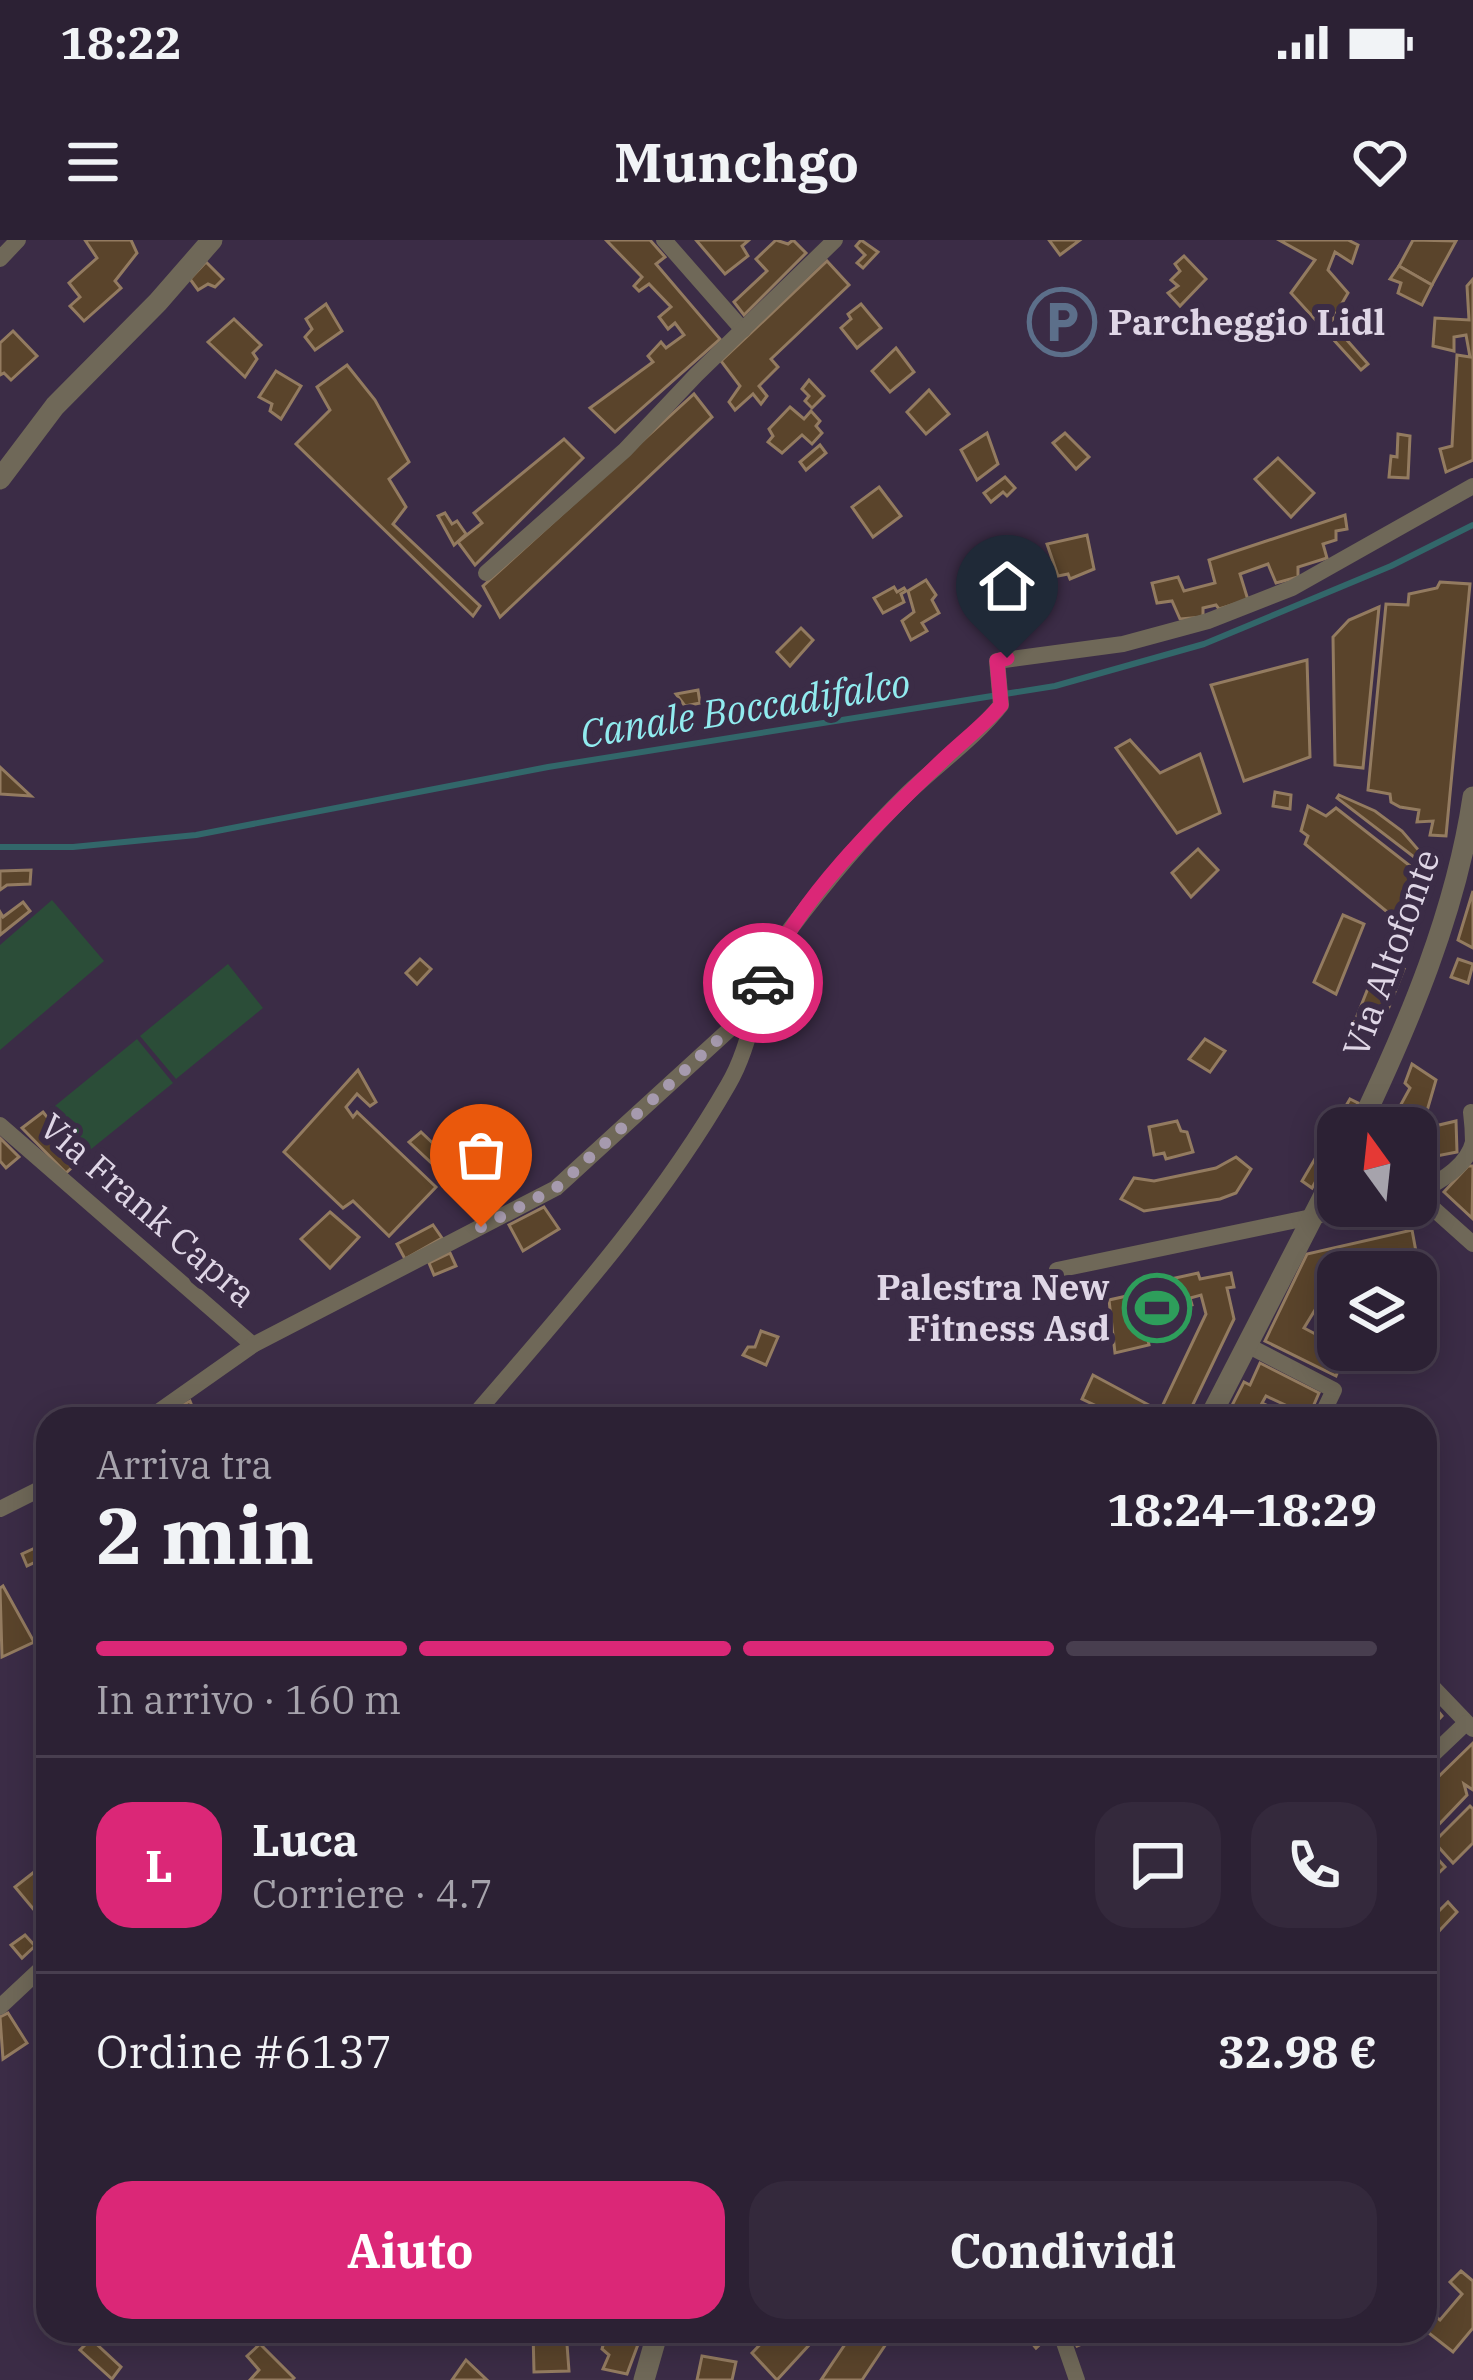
<!DOCTYPE html>
<html lang="it">
<meta charset="utf-8">
<style>
:root{--surface:#2c2134;--page:#34293c;--text:#f1f3f6;--muted:#a6a3ac;--line:#483e4f;--accent:#db2777}
body{margin:0;font-family:"IBM Plex Serif",serif;background:var(--page);color:var(--text);height:100vh;display:flex;flex-direction:column;font-size:45px;white-space:nowrap}
*{box-sizing:border-box;margin:0}
p{font-size:39px;color:var(--muted)}
.icon{flex:none;width:66px;height:66px;fill:none;stroke:currentColor;stroke-width:2;stroke-linecap:round;stroke-linejoin:round}
.map{position:relative;flex:1;overflow:hidden}
.panel{position:absolute;left:36px;top:1167px;width:1401px;height:936px;display:flex;flex-direction:column;background:var(--surface);border-radius:36px;box-shadow:0 6px 30px #0003,0 0 0 3px var(--line)}
.panel>*{flex:none}
.needle{width:78px;rotate:345deg}
.fabs{position:absolute;left:1317px;top:867px;display:grid;gap:24px}
.fabs a{display:grid;place-items:center;width:120px;height:120px;border-radius:24px;background:var(--surface);box-shadow:0 6px 30px #0003,0 0 0 3px var(--line);font-size:60px}
.pin{position:absolute;display:grid;place-items:center;width:102px;height:102px;color:#fff;margin:-123px -51px;border-radius:50% 50% 50% 0;rotate:-45deg;box-shadow:0 0 12px #0007}
.pin .icon{rotate:45deg}
.courier{position:absolute;display:grid;place-items:center;width:120px;height:120px;margin:-60px;border:9px solid #db2777;border-radius:50%;background:#fff;color:#222;box-shadow:0 3px 15px #0007}
.overview em{font-style:normal;font-weight:700}
.overview div{display:flex;flex-direction:column-reverse}
.overview{display:flex;align-items:center;justify-content:space-between;height:204px;padding:0 60px}
h1{font-size:78px;font-weight:700;line-height:90px}
.bar{display:grid;grid-template-columns:repeat(4,1fr);gap:18px 12px;align-content:center;height:144px;padding:0 60px}
.bar i{height:15px;border-radius:9px;background:var(--line)}
.bar .selected{background:var(--accent)}
.bar p{grid-column:span 4}
.line{display:flex;align-items:center;gap:30px;padding:0 60px;border-top:3px solid var(--line)}
.line div{flex:1}
.round{display:grid;place-items:center;flex:none;width:126px;height:126px;border-radius:36px;background:var(--page)}
.action{display:flex;gap:24px;margin-top:auto;padding:24px 60px}
.action a{flex:1;height:138px;border-radius:36px;background:var(--accent);color:#fff;font-size:48px;font-weight:700;line-height:138px;text-align:center}
.action a+a{background:var(--page);color:var(--text)}
.status{display:flex;justify-content:space-between;align-items:center;height:84px;padding:0 60px;background:var(--surface);direction:ltr}
.status svg{height:33px;fill:currentColor}
header{display:flex;justify-content:space-between;align-items:center;height:156px;padding:0 60px;background:var(--surface);font-size:54px;font-weight:700}
.map>svg:first-child{display:block}
.green{fill:#2b4d38}
.lines{fill:none;stroke-linecap:round;stroke-linejoin:round}
.stream{stroke:#32676a;stroke-width:6}
.building{fill:#5a442b;stroke:#937b60;stroke-width:3}
.minor{stroke:#6f6858;stroke-width:16}
.tertiary{stroke:#6f6858;stroke-width:21}
.done{stroke:#a69aae;stroke-width:12;stroke-dasharray:0 21.6}
.route{stroke:#db2777;stroke-width:15}
.labels{text-anchor:middle;stroke-width:12;stroke-linejoin:round;paint-order:stroke}
.poi-label{font-size:36px;font-weight:bold;fill:#dfd6e6;stroke:#3b2c46;text-anchor:start}
.street-label{font-size:36px;fill:#dfd6e6;stroke:#3b2c46}
.water-label{font-size:39px;font-style:italic;fill:#91ebef;stroke:#3b2c46}
</style>
<div class="status"><b>18:22</b><svg viewBox="0 0 49 12"><path d="M0 12V9h3v3zM5 12V6h3v6zM10 12V3h3v9zM15 12V0h3v12zM26 1h20v11H26zM47 4h2v5h-2z"/></svg></div>
<header><svg class="icon" aria-label="menu" viewBox="0 0 24 24"><path d="M4 6h16M4 12h16M4 18h16"/></svg>Munchgo<svg class="icon" aria-label="heart" viewBox="0 0 24 24"><path d="M12 20l-8-8c-3-5 5-10 8-4 3-6 11-1 8 4z"/></svg></header>
<div class="map">
<svg width="1473" height="2140" viewBox="0 0 1473 2140">
<rect width="100%" height="100%" fill="#3b2c46"/>
<g class="green">
<polygon points="52,660 104,721 0,810 0,705"/>
<polygon points="228,724 263,768 176,839 140,796"/>
<polygon points="137,799 173,843 85,914 50,870"/>
</g>
<g class="lines">
<polyline class="stream" points="0,607 73,607 196,595 548,527 1055,446 1204,404 1391,326 1473,285"/>
</g>
<g class="building">
<polygon points="85,0 131,0 137,13 115,41 121,48 84,81 70,66 80,57 69,43 97,18"/>
<polygon points="606,0 650,0 665,17 656,24 720,99 615,192 590,168 653,122 648,116 661,102 666,108 684,95 675,83 668,89 659,77 671,67 649,44 639,51 634,46 642,37"/>
<polygon points="696,0 749,0 742,6 748,16 725,34"/>
<polygon points="776,0 788,4 793,0 806,13 744,75 734,62 767,31 756,19"/>
<polygon points="861,0 878,12 863,28 857,23 865,15 856,6"/>
<polygon points="1049,0 1080,0 1060,15"/>
<polygon points="1279,0 1348,0 1358,5 1352,23 1335,12 1328,30 1348,53 1331,82 1368,124 1361,130 1291,53 1315,20"/>
<polygon points="1413,0 1456,1 1432,45 1399,26"/>
<polygon points="1184,16 1206,39 1180,66 1168,53 1178,46 1171,40 1180,31 1175,24"/>
<polygon points="827,21 849,45 771,119 778,127 759,146 767,156 761,164 753,154 735,170 729,162 740,146 721,121"/>
<polygon points="206,22 223,39 215,47 208,44 198,50 190,39"/>
<polygon points="1399,26 1432,45 1422,65 1398,53 1401,43 1390,39"/>
<polygon points="1473,39 1473,220 1446,232 1440,209 1452,206 1457,115 1470,117 1466,95 1454,97 1454,111 1433,106 1435,78 1469,80 1467,46"/>
<polygon points="326,64 342,91 315,110 305,97 312,89 306,79"/>
<polygon points="861,64 881,88 857,108 841,88 851,79 848,74"/>
<polygon points="234,79 261,105 253,113 257,119 245,137 208,102"/>
<polygon points="13,91 37,116 11,140 4,133 0,135 0,103"/>
<polygon points="896,108 914,132 890,152 872,131"/>
<polygon points="347,125 375,160 409,222 389,239 406,267 393,284 480,366 473,376 296,204 330,170 317,147"/>
<polygon points="276,131 301,146 281,179 270,171 272,164 259,157"/>
<polygon points="809,140 824,156 812,168 805,161 809,156 802,149"/>
<polygon points="929,150 949,174 926,194 907,172"/>
<polygon points="694,154 712,177 500,377 483,346"/>
<polygon points="790,167 804,179 811,171 820,181 816,186 822,193 812,204 802,195 782,213 768,202 773,196 769,189"/>
<polygon points="987,193 998,224 977,240 961,210"/>
<polygon points="1065,193 1089,217 1076,229 1053,203"/>
<polygon points="1398,194 1410,196 1408,238 1389,237 1391,216 1397,217"/>
<polygon points="564,199 583,218 475,325 458,302 482,283 474,273"/>
<polygon points="820,205 826,213 806,230 800,222"/>
<polygon points="1278,218 1314,253 1291,277 1255,239"/>
<polygon points="1005,237 1015,248 1007,256 1003,252 991,262 984,253"/>
<polygon points="879,247 901,276 873,297 852,267"/>
<polygon points="445,273 452,284 457,281 466,294 454,305 438,276"/>
<polygon points="1345,275 1347,289 1336,291 1336,300 1323,304 1327,318 1298,327 1298,337 1276,343 1268,324 1240,334 1248,360 1219,369 1216,365 1203,368 1203,377 1180,379 1172,361 1157,363 1152,343 1178,337 1184,351 1215,343 1209,320"/>
<polygon points="1087,295 1094,329 1070,339 1068,334 1058,336 1047,304"/>
<polygon points="926,340 936,355 932,360 939,373 922,383 927,391 911,400 902,381 914,372 908,351"/>
<polygon points="1440,342 1470,344 1446,596 1430,595 1433,581 1417,582 1419,570 1400,567 1391,562 1390,554 1368,550 1386,364 1408,365 1409,354 1437,348"/>
<polygon points="894,347 897,352 904,348 906,351 901,354 904,362 883,373 874,358"/>
<polygon points="1379,367 1363,528 1335,525 1333,397 1349,380"/>
<polygon points="801,388 813,400 790,426 777,412"/>
<polygon points="1307,420 1310,517 1244,541 1211,445"/>
<polygon points="698,450 700,463 685,466 676,454"/>
<polygon points="1130,500 1160,533 1200,514 1220,573 1177,593 1116,508"/>
<polygon points="0,527 31,556 0,554"/>
<polygon points="1275,552 1291,555 1290,569 1273,566"/>
<polygon points="1339,555 1375,571 1402,591 1421,613 1414,617 1337,558"/>
<polygon points="1308,566 1326,576 1336,568 1432,643 1403,685 1305,604 1308,596 1301,591"/>
<polygon points="1198,609 1218,630 1191,657 1172,633"/>
<polygon points="31,630 30,644 7,645 0,650 0,631"/>
<polygon points="1473,651 1473,708 1458,700"/>
<polygon points="23,662 30,671 0,695 0,672 3,677"/>
<polygon points="1343,675 1364,684 1336,754 1314,742"/>
<polygon points="1380,718 1404,729 1377,797 1353,786"/>
<polygon points="420,719 431,729 417,744 406,733"/>
<polygon points="1458,719 1473,724 1468,743 1451,737"/>
<polygon points="1205,799 1225,811 1210,832 1189,819"/>
<polygon points="1412,824 1436,840 1420,895 1432,894 1431,887 1456,881 1457,912 1416,920 1416,888 1394,888 1395,885 1387,880 1392,866 1399,868 1410,848 1405,843"/>
<polygon points="358,830 376,862 370,866 357,854 346,867 353,877 357,872 436,947 389,996 353,961 343,968 284,912"/>
<polygon points="1350,859 1358,863 1345,888 1338,888 1338,901 1312,948 1302,941"/>
<polygon points="43,872 81,919 66,933 22,888"/>
<polygon points="500,876 513,893 492,910 484,899 494,892 490,882"/>
<polygon points="1177,881 1181,891 1187,892 1193,912 1166,919 1164,913 1154,915 1149,887"/>
<polygon points="421,892 497,964 486,974 409,902"/>
<polygon points="0,898 19,917 6,928 0,921"/>
<polygon points="1236,917 1251,929 1236,953 1220,959 1144,971 1121,959 1134,938 1154,941 1216,928"/>
<polygon points="1468,926 1473,926 1472,978 1444,952"/>
<polygon points="544,967 559,989 523,1011 509,985"/>
<polygon points="330,972 359,997 330,1028 301,999"/>
<polygon points="433,985 442,998 405,1019 397,1004"/>
<polygon points="1412,990 1417,1017 1359,1032 1338,1032 1338,1041 1326,1052 1304,1088 1338,1106 1338,1110 1346,1110 1336,1136 1265,1101 1307,1014"/>
<polygon points="450,1013 456,1026 434,1035 429,1023"/>
<polygon points="1198,1033 1200,1039 1231,1033 1234,1047 1227,1048 1234,1079 1186,1179 1124,1179 1082,1159 1093,1135 1160,1171 1206,1074 1201,1055 1190,1058 1192,1065 1143,1077 1149,1105 1115,1113 1109,1060 1140,1053 1139,1046"/>
<polygon points="761,1091 778,1097 766,1125 743,1115 748,1107 755,1107"/>
<polygon points="1260,1123 1319,1153 1309,1176 1266,1156 1262,1163 1266,1165 1259,1179 1225,1179 1244,1142 1250,1145"/>
<polygon points="190,1161 197,1179 168,1179 165,1174"/>
<polygon points="48,1302 48,1316 27,1326 22,1314"/>
<polygon points="3,1346 34,1402 2,1417 0,1348"/>
<polygon points="1425,1455 1442,1476 1425,1494"/>
<polygon points="1473,1503 1473,1550 1464,1544 1467,1555 1425,1599 1425,1559 1435,1549 1431,1544"/>
<polygon points="1470,1566 1473,1569 1473,1603 1453,1623 1434,1602"/>
<polygon points="1425,1605 1445,1627 1425,1646"/>
<polygon points="38,1629 48,1637 48,1669 40,1677 15,1647"/>
<polygon points="1448,1662 1457,1672 1440,1690 1430,1680"/>
<polygon points="25,1695 35,1706 22,1718 11,1705"/>
<polygon points="8,1773 27,1803 3,1819 0,1777"/>
<polygon points="1461,2031 1473,2041 1473,2088 1453,2112 1425,2090 1425,2080 1431,2073 1440,2080 1462,2054 1450,2042"/>
<polygon points="533,2091 566,2091 569,2131 534,2132"/>
<polygon points="607,2091 643,2091 627,2134 603,2129 609,2115 602,2109"/>
<polygon points="773,2091 822,2091 777,2140 752,2113"/>
<polygon points="854,2091 873,2091 888,2101 862,2140 821,2140"/>
<polygon points="1031,2091 1049,2091 1051,2094 1036,2108 1026,2096"/>
<polygon points="1077,2091 1110,2091 1110,2092 1077,2106 1070,2094"/>
<polygon points="91,2099 121,2127 112,2139 80,2110"/>
<polygon points="260,2104 294,2138 292,2140 250,2140 259,2130 247,2116"/>
<polygon points="702,2116 736,2122 732,2140 697,2140"/>
<polygon points="466,2120 487,2140 452,2140"/>
</g>
<g class="lines">
<g class="minor">
<polyline points="664,0 743,90"/>
<polyline points="0,19 18,0"/>
<polyline points="486,333 625,210 696,135 835,0"/>
<path d="M1471 872C1472 880 1473 893 1473 902 1467 927 1438 943 1416 953L1473 1004"/>
<polyline points="0,885 253,1105"/>
<polyline points="1057,1030 1364,966"/>
<polyline points="1247,1105 1334,1150 1320,1179"/>
<polyline points="148,1179 253,1105 556,948 754,767"/>
<path d="M471 1179C562 1073 658 967 728 845 756 798 755 738 788 692 824 644 865 595 908 553 938 524 975 498 1001 465L997 421 1123 404 1208 381 1292 348 1473 246"/>
<polyline points="0,1269 48,1245"/>
<polyline points="1425,1439 1473,1489"/>
<polyline points="1425,1522 1466,1483"/>
<polyline points="0,1767 48,1722"/>
<polyline points="1060,2091 1077,2140"/>
</g>
<g class="tertiary">
<polyline points="0,239 55,166 158,62 212,0"/>
<path d="M1359 888C1409 783 1456 672 1473 557"/>
<polyline points="1209,1179 1338,928"/>
<polyline points="644,2140 658,2091"/>
</g>
</g>
<g class="lines">
<polyline class="done" points="481,987 556,948 755,766 763,743"/>
<path class="route" d="M763 743C794 661 883 577 946 517 964 500 985 484 1001 465L997 421 1007 418"/>
</g>
<defs>
<g id="parking-ring" transform="scale(3.45)"><circle r="9.5" fill="#3b2c46" stroke="#5c6f8a" stroke-width="1.5"/><path d="M-3.5-5.5H1a3.5 3.5 0 0 1 0 7H-1V5.5H-3.5ZM-1-3.4V-.6H.8a1.4 1.4 0 0 0 0-2.8Z" fill="#5c6f8a"/></g>
<g id="stadium-ring" transform="scale(3.45)"><circle r="9.5" fill="#3b2c46" stroke="#2e9e5b" stroke-width="1.5"/><path d="M0-5a6.5 5 0 1 0 0 10a6.5 5 0 1 0 0-10ZM-3.5-1.8h7v3.6h-7Z" fill="#2e9e5b"/></g>
</defs>
<g fill-rule="evenodd">
<use href="#parking-ring" x="1062" y="82"/>
<use href="#stadium-ring" x="1157" y="1068"/>
</g>
<g class="labels">
<g class="poi-label">
<text x="1108" y="95">Parcheggio Lidl</text>
<text x="1110" y="1060" text-anchor="end">Palestra New<tspan x="1110" dy="41">Fitness Asd</tspan></text>
</g>
<g class="street-label">
<text transform="translate(1391 713) rotate(-70)" y="13">Via Altofonte</text>
<text transform="translate(148 970) rotate(41)" y="13">Via Frank Capra</text>
</g>
<g class="water-label">
<text transform="translate(745 468) rotate(-9)" y="14">Canale Boccadifalco</text>
</g>
</g>
</svg>
<div class="fabs">
<a><svg class="needle" viewBox="-14 -14 28 28"><path d="M0-13l5 13h-10z" fill="#e53935"/><path d="M0 13l5-13h-10z" fill="#a6a3ac"/></svg></a>
<a><svg class="icon" aria-label="layers" viewBox="0 0 24 24"><path d="M12 4l9 5-9 5-9-5zM3 14l9 5 9-5"/></svg></a>
</div>
<div class="pin" style="left:481px;top:987px;background:#ea580c"><svg class="icon" aria-label="bag" viewBox="0 0 24 24"><path d="M5 8h14l-1 12H6zM9 8a3 3 0 0 1 6 0"/></svg></div>
<div class="pin" style="left:1007px;top:418px;background:#1f2937"><svg class="icon" aria-label="home" viewBox="0 0 24 24"><path d="M3 11l9-7 9 7M6 9v11h12V9"/></svg></div>
<div class="courier" style="left:763px;top:743px"><svg class="icon" aria-label="car" viewBox="0 0 24 24"><path d="M5 17H2v-5l4-1 3-4h7l3 4 3 1v5h-3M9 17h6M6 11h13"/><circle cx="7" cy="17" r="2"/><circle cx="17" cy="17" r="2"/></svg></div>
<section class="panel">
<div class="overview"><div><h1>2 min</h1><p>Arriva tra</p></div><em>18:24–18:29</em></div>
<div class="bar"><i class="selected"></i><i class="selected"></i><i class="selected"></i><i></i><p>In arrivo · 160 m</p></div>
<div class="line" style="height:216px"><b class="round" style="background:var(--accent);color:#fff">L</b><div><b>Luca</b><p>Corriere · 4.7</p></div><a class="round"><svg class="icon" aria-label="chat" viewBox="0 0 24 24"><path d="M4 5h16v11H9l-5 4z"/></svg></a><a class="round"><svg class="icon" aria-label="phone" viewBox="0 0 24 24"><path d="M5 4h4l2 5-3 2q2 4 5 5l2-3 5 2v4C11 20 4 13 5 4z"/></svg></a></div>
<div class="line" style="height:156px"><div>Ordine #6137</div><b>32.98 €</b></div>
<div class="action"><a>Aiuto</a><a>Condividi</a></div>
</section>
</div>
